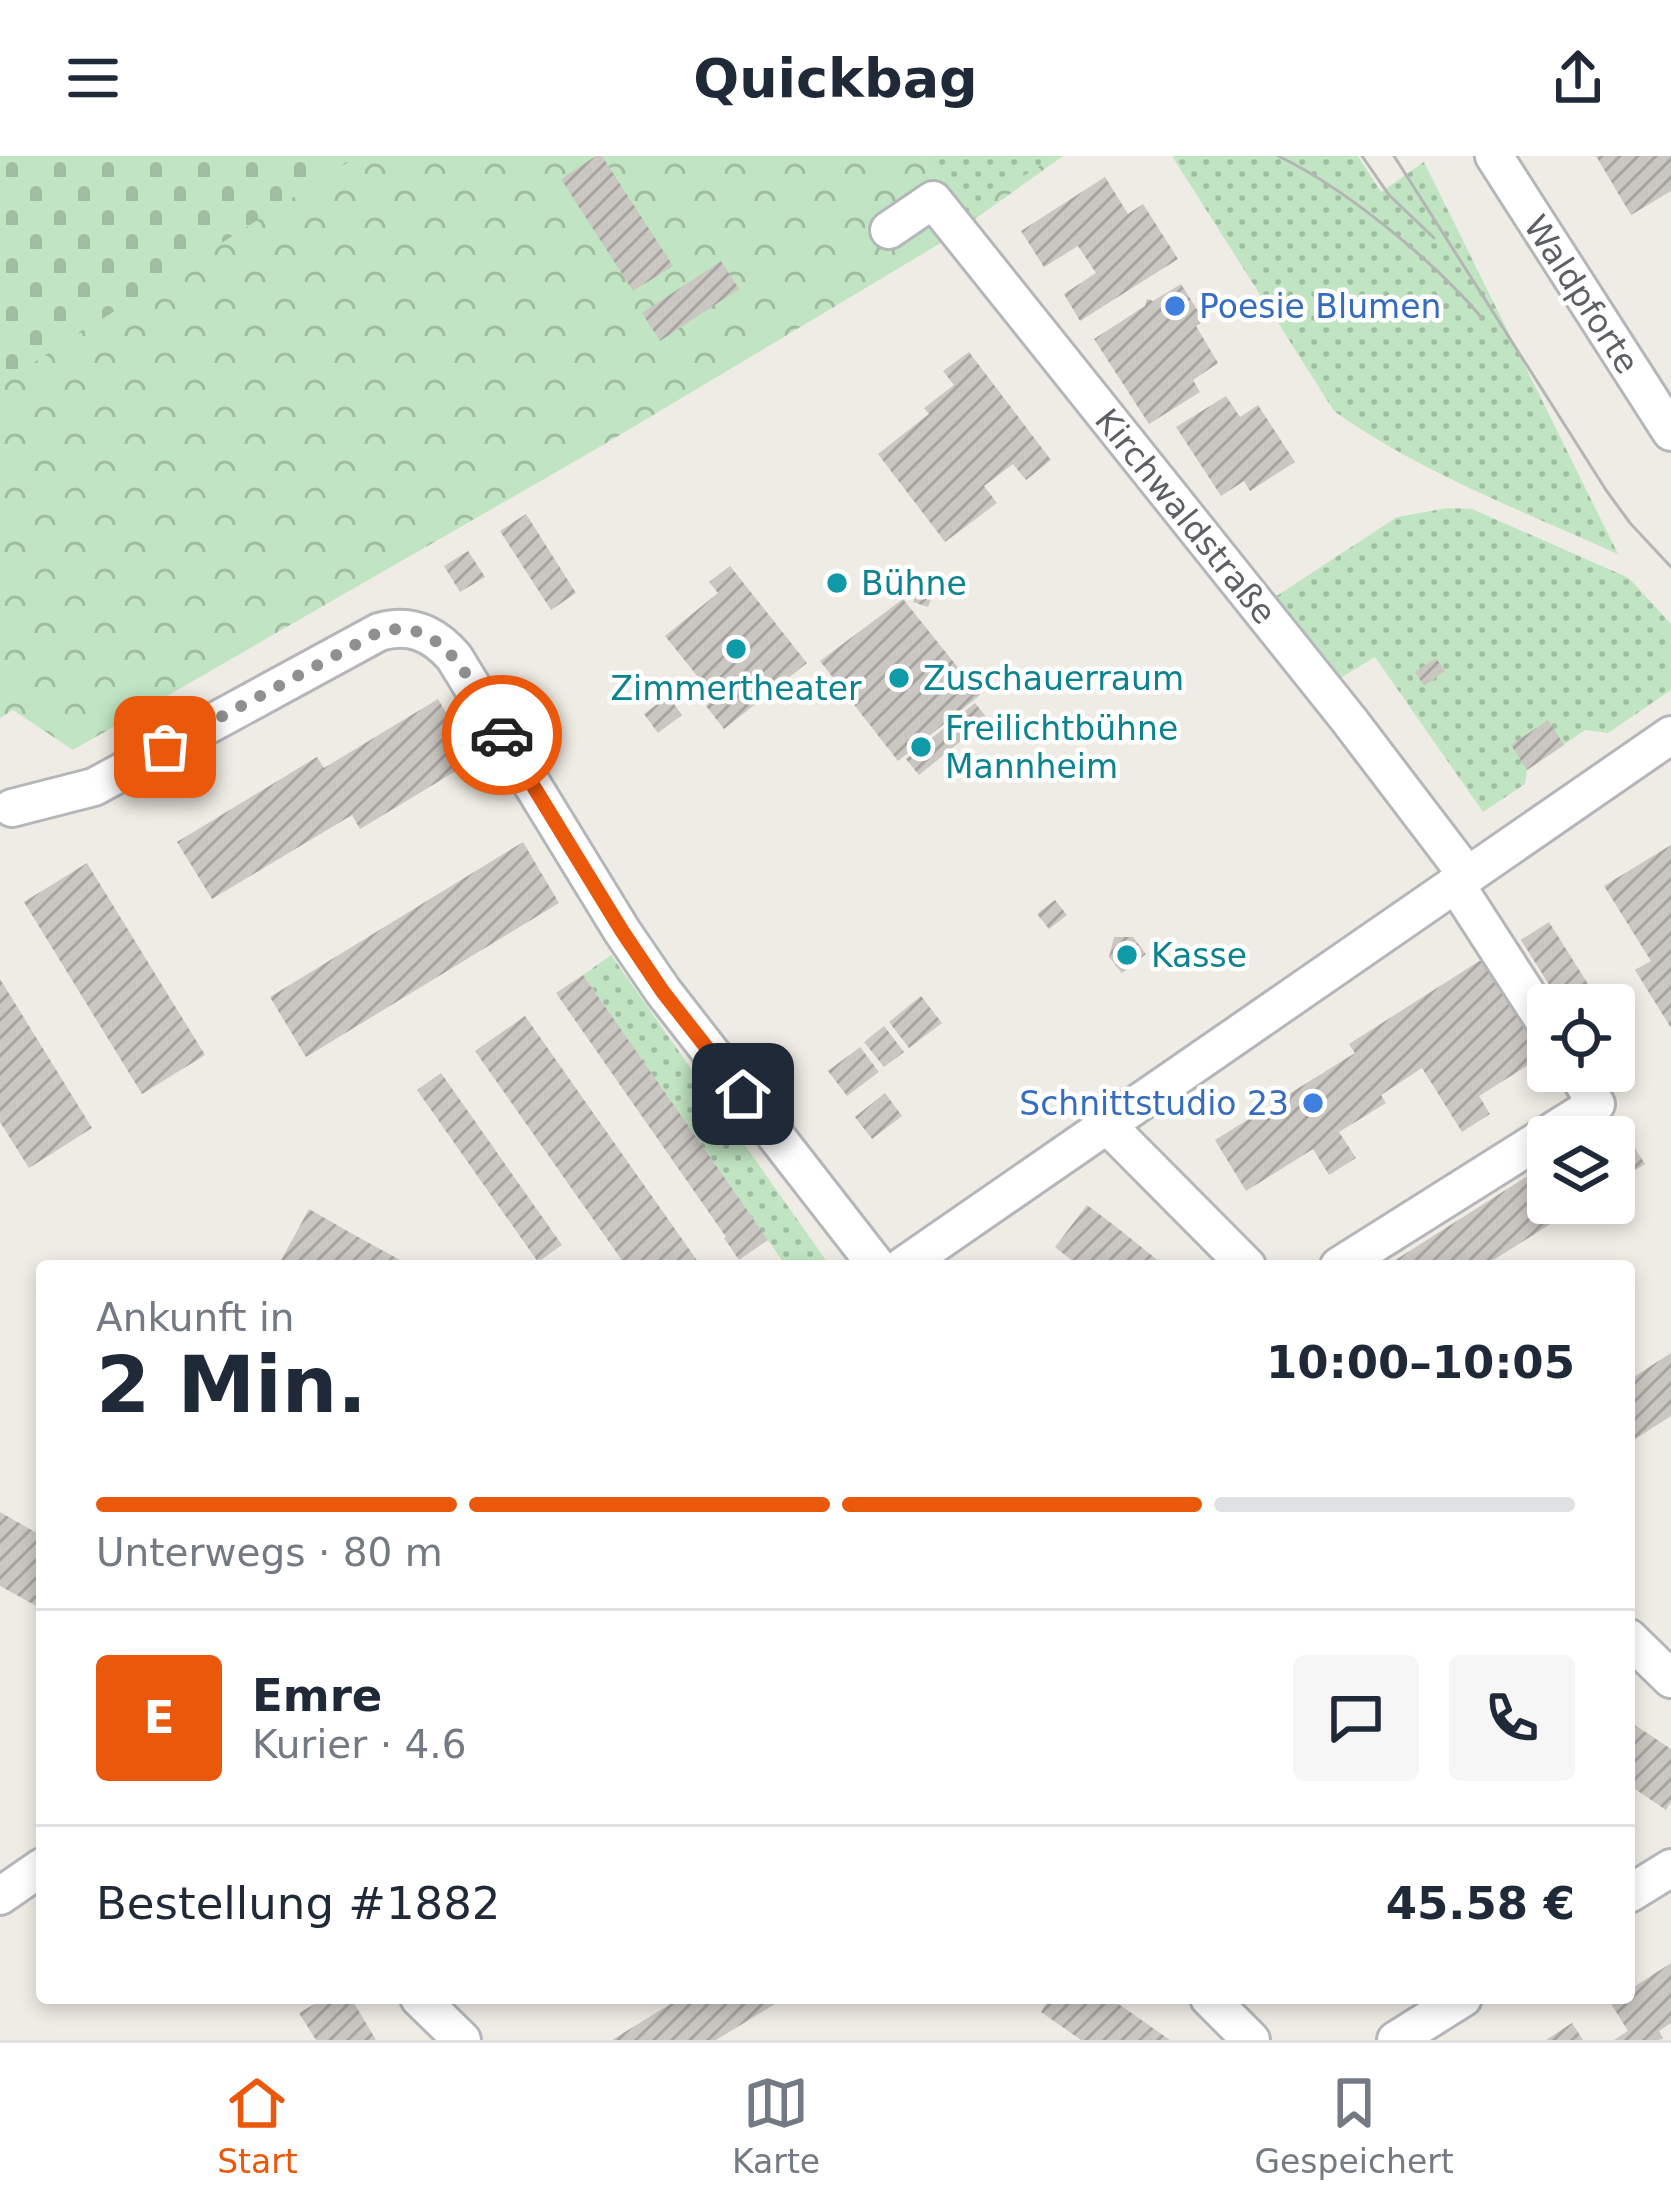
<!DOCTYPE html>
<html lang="de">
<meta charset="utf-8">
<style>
:root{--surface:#fff;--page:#f6f6f7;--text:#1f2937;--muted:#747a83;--line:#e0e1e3;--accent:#ea580c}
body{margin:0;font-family:"DejaVu Sans",sans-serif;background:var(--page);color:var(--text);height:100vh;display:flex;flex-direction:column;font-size:45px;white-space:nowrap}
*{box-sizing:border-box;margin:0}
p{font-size:39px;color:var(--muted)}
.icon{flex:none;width:66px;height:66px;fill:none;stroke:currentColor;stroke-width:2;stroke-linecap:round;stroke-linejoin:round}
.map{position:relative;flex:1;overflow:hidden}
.side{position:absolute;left:36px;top:1104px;width:1599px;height:744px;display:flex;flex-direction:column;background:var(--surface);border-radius:12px;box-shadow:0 6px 18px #0003}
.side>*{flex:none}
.buttons{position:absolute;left:1527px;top:828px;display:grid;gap:24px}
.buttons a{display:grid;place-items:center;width:108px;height:108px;border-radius:12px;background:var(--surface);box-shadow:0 6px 18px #0003;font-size:60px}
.pin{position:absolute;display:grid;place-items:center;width:102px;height:102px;color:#fff;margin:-51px;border-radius:24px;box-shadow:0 6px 18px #0006}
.courier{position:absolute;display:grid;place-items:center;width:120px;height:120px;margin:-60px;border:9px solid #ea580c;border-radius:50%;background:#fff;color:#222;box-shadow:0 3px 15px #0007}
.head em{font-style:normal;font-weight:700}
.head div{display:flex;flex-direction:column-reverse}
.head{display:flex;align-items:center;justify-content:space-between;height:204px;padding:0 60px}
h1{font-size:78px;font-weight:700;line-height:90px}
.bar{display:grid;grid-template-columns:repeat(4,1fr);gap:18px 12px;align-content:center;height:144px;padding:0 60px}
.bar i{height:15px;border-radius:9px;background:var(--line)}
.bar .on{background:var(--accent)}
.bar p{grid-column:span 4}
.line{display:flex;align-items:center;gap:30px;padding:0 60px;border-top:3px solid var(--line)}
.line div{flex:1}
.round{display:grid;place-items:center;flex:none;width:126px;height:126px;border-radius:12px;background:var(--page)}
header{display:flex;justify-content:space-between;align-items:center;height:156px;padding:0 60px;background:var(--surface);font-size:54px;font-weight:700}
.tabs{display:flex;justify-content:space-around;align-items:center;height:168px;border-top:3px solid var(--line);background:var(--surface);font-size:33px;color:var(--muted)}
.tabs a{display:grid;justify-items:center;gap:6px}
.tabs .on{color:var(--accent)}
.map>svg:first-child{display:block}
.green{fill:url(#green-dots)}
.forest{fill:url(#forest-crowns)}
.cemetery{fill:url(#cemetery-stones)}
.building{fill:url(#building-hatch)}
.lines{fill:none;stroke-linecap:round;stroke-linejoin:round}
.minor-casing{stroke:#b4b6ba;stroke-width:42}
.minor{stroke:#fff;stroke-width:36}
.tram{stroke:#b4b5b5;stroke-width:3}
.done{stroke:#8f9091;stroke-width:12;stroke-dasharray:0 21.6}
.route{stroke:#ea580c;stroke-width:15}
.shop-dot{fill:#3f7fe0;stroke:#fff;stroke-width:4.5}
.culture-dot{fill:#0f9aa8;stroke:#fff;stroke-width:4.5}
.labels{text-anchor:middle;stroke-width:9;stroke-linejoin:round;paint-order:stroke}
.street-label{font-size:33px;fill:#5c5f64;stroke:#fff}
.shop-label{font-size:33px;fill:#366cbe;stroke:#fff;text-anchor:start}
.culture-label{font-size:33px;fill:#0d838f;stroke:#fff;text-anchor:start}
</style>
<header><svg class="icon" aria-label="menu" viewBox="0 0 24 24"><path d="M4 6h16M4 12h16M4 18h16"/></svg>Quickbag<svg class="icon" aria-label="share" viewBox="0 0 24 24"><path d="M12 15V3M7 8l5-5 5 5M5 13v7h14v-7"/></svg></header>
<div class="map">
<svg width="1671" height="1884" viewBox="0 0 1671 1884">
<defs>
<pattern id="green-dots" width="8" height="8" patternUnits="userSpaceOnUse" patternTransform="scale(3)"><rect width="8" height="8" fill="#c1e5c2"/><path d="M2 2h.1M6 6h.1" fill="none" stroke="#a0bda1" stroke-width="1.8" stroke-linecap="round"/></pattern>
<pattern id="forest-crowns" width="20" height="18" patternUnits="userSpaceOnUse" patternTransform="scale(3)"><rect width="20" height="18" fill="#c1e5c2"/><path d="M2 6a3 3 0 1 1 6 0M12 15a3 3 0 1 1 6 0" fill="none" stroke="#a0bda1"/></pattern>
<pattern id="cemetery-stones" width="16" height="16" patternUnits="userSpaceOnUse" patternTransform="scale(3)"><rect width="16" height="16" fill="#c1e5c2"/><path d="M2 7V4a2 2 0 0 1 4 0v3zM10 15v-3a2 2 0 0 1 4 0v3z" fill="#a0bda1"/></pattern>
<pattern id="building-hatch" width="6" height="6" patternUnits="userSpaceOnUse" patternTransform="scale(3)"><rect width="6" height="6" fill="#cac6c1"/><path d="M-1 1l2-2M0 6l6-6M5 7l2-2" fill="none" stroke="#a7a4a0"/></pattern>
</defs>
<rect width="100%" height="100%" fill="#eeece4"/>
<g class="green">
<polygon points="921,0 1055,0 965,58"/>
<path d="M1172 0H1358L1381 36 1424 6 1618 398C1523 355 1419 316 1334 255Z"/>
<polygon points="1448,352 1472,353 1629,422 1671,468 1671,534 1608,577 1585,574 1527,614 1525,628 1483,656 1375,501 1337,524 1272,443 1397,361"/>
<polygon points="611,799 830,1110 786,1110 583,819"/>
</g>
<polygon class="forest" points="0,0 921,0 965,57 1055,0 1063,0 944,85 603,289 73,594 13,554 0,562"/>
<polygon class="cemetery" points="0,0 358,0 0,228"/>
<g class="building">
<polygon points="596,0 602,0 673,110 633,135 561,23"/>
<polygon points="1596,0 1671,0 1671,35 1631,59"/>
<polygon points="1105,21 1128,58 1143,48 1178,103 1080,165 1064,138 1096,117 1078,90 1044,111 1021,75"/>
<polygon points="721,105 739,133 660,185 642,157"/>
<polygon points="1181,128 1198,155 1206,157 1204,164 1196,170 1218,207 1193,224 1200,236 1149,268 1094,183 1145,150 1147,143 1153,145"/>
<polygon points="969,196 1051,304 1026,324 1013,308 984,330 997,347 945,386 878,298 929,258 924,252 954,229 943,215"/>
<polygon points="1226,240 1240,261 1258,249 1295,306 1250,335 1244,325 1221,340 1176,271"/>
<polygon points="526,358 576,437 551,454 500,375"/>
<polygon points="468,395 485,421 460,436 444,410"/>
<polygon points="730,410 807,507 724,573 706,550 715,542 665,480 718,437 709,426"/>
<polygon points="919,432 933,438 928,451 913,446"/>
<polygon points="903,443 980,539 898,605 820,505"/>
<polygon points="1436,502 1445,515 1424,530 1415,516"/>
<polygon points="668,540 682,559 658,577 644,558"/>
<polygon points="438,543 474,604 360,673 352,659 212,743 177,686 317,601 324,612"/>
<polygon points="975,547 988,563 919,619 906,603"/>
<polygon points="1548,564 1564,589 1527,614 1511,589"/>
<polygon points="523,686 559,747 306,901 270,841"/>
<polygon points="1671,689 1671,872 1635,814 1651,805 1604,730"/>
<polygon points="87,707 205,899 142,938 24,746"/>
<polygon points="1055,744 1067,759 1049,773 1037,758"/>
<polygon points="1549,766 1600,847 1597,849 1562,849 1521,784"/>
<polygon points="1114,781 1133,781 1146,798 1122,817 1109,801"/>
<polygon points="1484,802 1546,898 1479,940 1490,958 1462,976 1422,912 1381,939 1386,947 1339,976 1356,1002 1329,1019 1313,993 1246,1035 1215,984 1355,897 1349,888"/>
<polygon points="583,819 768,1084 739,1104 724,1082 726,1081 556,837"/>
<polygon points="0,823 92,972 29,1012 0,966"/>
<polygon points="921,840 942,867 909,892 889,866"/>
<polygon points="525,860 701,1110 626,1110 475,895"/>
<polygon points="884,870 904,896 884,911 864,886"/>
<polygon points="860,891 879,916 847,940 828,915"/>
<polygon points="441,917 562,1089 538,1106 417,934"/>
<polygon points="885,937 902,960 872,983 855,961"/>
<polygon points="1617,964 1645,1008 1614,1028 1614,981 1590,981"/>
<polygon points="1548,1007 1548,1047 1584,1047 1484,1110 1386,1110"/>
<polygon points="1087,1049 1115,1070 1165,1110 1079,1110 1055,1091"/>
<polygon points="309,1053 349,1076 411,1110 278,1110"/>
<polygon points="1671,1197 1671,1260 1629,1287 1629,1224"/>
<polygon points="0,1356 42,1380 42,1453 0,1430"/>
<polygon points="1629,1565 1671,1593 1671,1646 1666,1654 1629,1629"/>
<polygon points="1671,1807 1671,1867 1659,1875 1663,1882 1659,1884 1614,1884 1628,1875 1610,1846 1616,1842 1629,1842 1629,1834"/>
<polygon points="325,1842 351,1842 376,1884 316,1884 299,1857"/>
<polygon points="680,1842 771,1842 775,1848 716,1884 612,1884"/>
<polygon points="1050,1842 1110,1842 1170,1884 1081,1884 1041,1856"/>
<polygon points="1572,1867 1583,1884 1546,1884"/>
</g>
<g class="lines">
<g class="minor-casing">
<g id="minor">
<polyline points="1494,0 1671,276"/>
<polyline points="889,74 933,44 1349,564 1467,719"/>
<path d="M12 652 94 631 379 476C410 467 433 477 454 501L622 775 663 835 877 1110"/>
<polyline points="1455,727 1548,871"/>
<polyline points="1106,968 1247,1110"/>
<polyline points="903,1110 1671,579"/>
<polyline points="1339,1110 1596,948 1576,915"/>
<polyline points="1629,1482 1671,1523"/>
<polyline points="1629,1738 1671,1712"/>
<polyline points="0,1740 42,1711"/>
<polyline points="419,1842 462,1884"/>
<polyline points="1209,1842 1251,1884"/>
<polyline points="1396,1884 1463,1842"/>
</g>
</g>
<use href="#minor" class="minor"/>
<g class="tram">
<path d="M1278 0C1345 32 1434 105 1482 162"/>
<polyline points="1362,0 1389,39 1434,82"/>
<polyline points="1394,0 1606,334 1630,367 1671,411"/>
</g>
</g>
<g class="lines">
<path class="done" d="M165 591 379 476C445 457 474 533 502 579"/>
<polyline class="route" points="502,579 622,775 663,836 743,938"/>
</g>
<g class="shop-dot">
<circle cx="1175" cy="150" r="12"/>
<circle cx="1313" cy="947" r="12"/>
</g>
<g class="culture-dot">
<circle cx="837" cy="427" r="12"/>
<circle cx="736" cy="493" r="12"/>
<circle cx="899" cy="522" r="12"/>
<circle cx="921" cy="591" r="12"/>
<circle cx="1127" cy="799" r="12"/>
</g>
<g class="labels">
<g class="street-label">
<text transform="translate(1582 138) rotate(57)" y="12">Waldpforte</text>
<text transform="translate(1186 360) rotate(51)" y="12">Kirchwaldstraße</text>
</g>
<g class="shop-label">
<text x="1199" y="162">Poesie Blumen</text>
<text x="1289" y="959" text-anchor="end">Schnittstudio 23</text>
</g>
<g class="culture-label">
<text x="861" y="439">Bühne</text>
<text x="923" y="534">Zuschauerraum</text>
<text x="736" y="544" text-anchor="middle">Zimmertheater</text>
<text x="945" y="584">Freilichtbühne<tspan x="945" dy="38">Mannheim</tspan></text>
<text x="1151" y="811">Kasse</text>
</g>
</g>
</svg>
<div class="buttons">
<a><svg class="icon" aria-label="locate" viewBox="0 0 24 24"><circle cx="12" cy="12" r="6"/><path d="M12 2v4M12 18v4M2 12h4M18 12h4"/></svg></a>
<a><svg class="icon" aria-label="layers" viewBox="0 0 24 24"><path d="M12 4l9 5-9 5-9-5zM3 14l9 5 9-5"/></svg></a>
</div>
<div class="pin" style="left:165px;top:591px;background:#ea580c"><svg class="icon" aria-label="bag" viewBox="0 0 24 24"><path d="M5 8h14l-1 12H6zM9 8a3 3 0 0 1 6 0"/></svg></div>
<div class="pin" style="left:743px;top:938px;background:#1f2937"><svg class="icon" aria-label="home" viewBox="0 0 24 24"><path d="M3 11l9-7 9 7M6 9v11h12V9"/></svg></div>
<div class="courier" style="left:502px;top:579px"><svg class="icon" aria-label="car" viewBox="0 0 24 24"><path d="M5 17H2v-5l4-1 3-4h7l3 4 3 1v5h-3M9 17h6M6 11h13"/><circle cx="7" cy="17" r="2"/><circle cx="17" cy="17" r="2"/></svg></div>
<section class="side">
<div class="head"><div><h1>2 Min.</h1><p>Ankunft in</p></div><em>10:00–10:05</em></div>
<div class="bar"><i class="on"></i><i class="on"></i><i class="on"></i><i></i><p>Unterwegs · 80 m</p></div>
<div class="line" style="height:216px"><b class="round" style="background:var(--accent);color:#fff">E</b><div><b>Emre</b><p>Kurier · 4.6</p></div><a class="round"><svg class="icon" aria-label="chat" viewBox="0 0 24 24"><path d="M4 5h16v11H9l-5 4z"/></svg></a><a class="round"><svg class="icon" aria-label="phone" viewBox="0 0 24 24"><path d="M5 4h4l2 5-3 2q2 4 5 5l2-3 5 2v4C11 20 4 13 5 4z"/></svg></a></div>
<div class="line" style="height:156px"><div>Bestellung #1882</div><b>45.58 €</b></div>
</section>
</div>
<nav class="tabs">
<a class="on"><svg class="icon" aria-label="home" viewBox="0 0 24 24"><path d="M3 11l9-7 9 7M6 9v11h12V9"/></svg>Start</a>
<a><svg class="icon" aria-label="map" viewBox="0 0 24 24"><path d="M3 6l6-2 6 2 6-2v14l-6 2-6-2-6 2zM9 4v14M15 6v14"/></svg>Karte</a>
<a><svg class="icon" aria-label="saved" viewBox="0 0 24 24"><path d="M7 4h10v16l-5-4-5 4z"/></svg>Gespeichert</a>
</nav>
